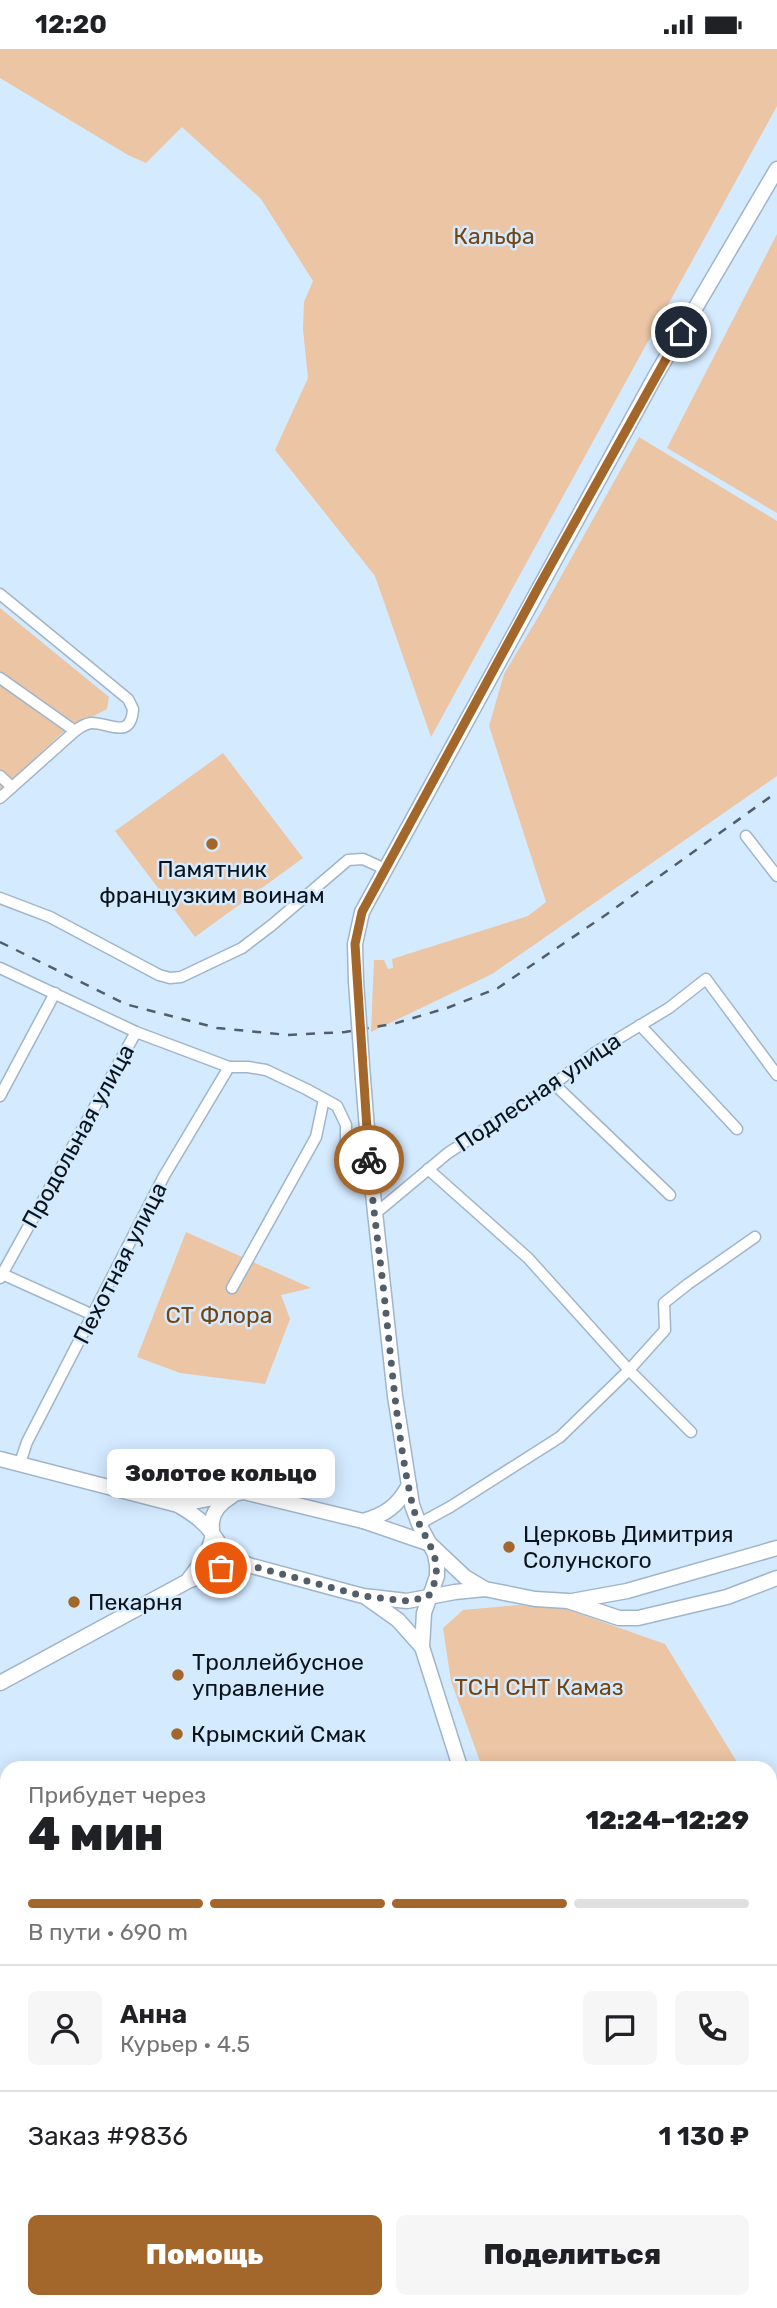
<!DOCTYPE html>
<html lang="ru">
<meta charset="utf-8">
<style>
:root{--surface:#fff;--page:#f6f6f6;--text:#202124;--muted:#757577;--line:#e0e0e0;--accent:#a4672b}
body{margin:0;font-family:Rubik,sans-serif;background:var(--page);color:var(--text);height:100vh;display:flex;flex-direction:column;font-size:26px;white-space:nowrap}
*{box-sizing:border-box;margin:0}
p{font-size:23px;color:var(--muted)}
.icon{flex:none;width:38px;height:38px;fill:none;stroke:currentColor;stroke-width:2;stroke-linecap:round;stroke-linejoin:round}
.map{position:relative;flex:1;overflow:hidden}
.panel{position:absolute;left:0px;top:1712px;width:777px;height:548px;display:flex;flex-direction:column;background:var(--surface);border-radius:21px 21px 0 0;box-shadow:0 4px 18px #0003}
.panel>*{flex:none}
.pin{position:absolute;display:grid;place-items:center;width:60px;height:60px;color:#fff;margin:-30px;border:4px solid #fff;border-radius:50%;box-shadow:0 2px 7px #0007}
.courier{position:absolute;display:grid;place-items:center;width:70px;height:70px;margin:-35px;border:5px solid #a4672b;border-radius:50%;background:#fff;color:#222;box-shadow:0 2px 9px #0007}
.bubble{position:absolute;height:49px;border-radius:10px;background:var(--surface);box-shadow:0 4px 18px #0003;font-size:23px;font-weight:800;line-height:49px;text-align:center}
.overview em{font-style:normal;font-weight:800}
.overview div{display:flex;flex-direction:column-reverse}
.overview{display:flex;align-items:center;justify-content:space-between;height:119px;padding:0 28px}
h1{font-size:46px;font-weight:800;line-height:52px}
.bar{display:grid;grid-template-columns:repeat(4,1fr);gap:10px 7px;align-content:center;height:84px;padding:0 28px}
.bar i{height:9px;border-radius:5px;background:var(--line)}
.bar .selected{background:var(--accent)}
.bar p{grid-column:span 4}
.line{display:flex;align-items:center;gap:18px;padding:0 28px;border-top:2px solid var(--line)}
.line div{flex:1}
.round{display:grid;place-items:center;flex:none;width:74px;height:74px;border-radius:10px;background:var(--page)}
.cta{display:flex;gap:14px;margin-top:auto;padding:14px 28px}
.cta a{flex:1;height:80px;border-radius:10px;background:var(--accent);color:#fff;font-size:28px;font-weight:800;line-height:80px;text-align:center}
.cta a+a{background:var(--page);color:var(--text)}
.status{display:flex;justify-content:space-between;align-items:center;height:49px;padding:0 35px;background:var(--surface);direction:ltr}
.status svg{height:19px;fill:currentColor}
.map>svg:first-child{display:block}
.green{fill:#ebc5a4}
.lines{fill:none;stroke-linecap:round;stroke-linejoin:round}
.minor-casing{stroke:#a0b5c9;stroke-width:13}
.major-casing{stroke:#a0b5c9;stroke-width:17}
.minor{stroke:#fff;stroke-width:10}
.major{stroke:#fff;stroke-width:14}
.rail{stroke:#525e6a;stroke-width:2.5;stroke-dasharray:9 9;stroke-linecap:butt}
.major-bridge-casing{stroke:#a0b5c9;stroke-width:17;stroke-linecap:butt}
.major-bridge{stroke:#fff;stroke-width:14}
.done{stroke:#525f6b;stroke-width:7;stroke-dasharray:0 12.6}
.route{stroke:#a4672b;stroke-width:9}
.poi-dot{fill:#a4672b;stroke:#d4eaff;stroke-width:2.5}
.labels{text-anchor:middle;stroke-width:5;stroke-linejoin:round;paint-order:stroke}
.park-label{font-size:23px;fill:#744411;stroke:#d4eaff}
.poi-label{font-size:23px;fill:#0c141b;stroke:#d4eaff;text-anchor:start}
.street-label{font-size:23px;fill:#0c141b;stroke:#d4eaff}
</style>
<div class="status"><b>12:20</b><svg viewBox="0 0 49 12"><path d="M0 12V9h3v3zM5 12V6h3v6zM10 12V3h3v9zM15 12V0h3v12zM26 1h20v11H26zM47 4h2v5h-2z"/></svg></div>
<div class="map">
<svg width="777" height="2259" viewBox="0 0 777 2259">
<rect width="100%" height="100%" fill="#d4eaff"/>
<g class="green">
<polygon points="0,0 777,0 777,57 431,688 375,527 275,401 308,329 303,280 304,253 313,232 261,150 182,78 146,114 128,106 0,29"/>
<polygon points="777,185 777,464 667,399"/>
<polygon points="639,388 777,472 777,727 492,925 371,983 374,911 384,911 388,920 393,919 392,910 528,867 546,853 489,677 504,625 540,565"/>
<polygon points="0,559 109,648 107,660 62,684 0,742"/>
<polygon points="223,704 303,809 195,888 115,782"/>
<polygon points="186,1183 311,1239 281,1246 290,1270 265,1335 180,1324 137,1308"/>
<polygon points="518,1556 563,1559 665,1595 740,1718 482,1718 451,1632 443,1579 463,1561"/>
<polygon points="774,1724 777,1730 777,1830 770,1834 770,1725"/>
<polygon points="7,2080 7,2252 123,2252 127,2259 0,2259 0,2083"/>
</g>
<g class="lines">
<g class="minor-casing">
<g id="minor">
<path d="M0 545 128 650 133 660C131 692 108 673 91 674 85 675 80 678 75 682L0 749"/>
<polyline points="0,629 75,682"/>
<polyline points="0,727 12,738"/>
<polyline points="746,787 777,827"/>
<polyline points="0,849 50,868 159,926 170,929 181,928 242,899 272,876 348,811 363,810 385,820"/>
<polyline points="0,919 136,983 229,1018 248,1018 266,1021 306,1040 337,1057 346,1076 346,1094 352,1109 370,1117"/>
<polyline points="640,976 737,1080"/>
<polyline points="554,1035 670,1146"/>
<polyline points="0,1047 55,944"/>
<polyline points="428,1120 528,1209 629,1321 691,1383"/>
<polyline points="376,1164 448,1104 554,1035 596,1003 669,959 706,930 777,1026"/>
<polyline points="0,1224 93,1266"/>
<polyline points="0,1229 136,983"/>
<polyline points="232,1239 316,1088 324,1050"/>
<polyline points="20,1414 27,1393 164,1127 229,1018"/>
<polyline points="419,1475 450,1458 560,1388 629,1321 665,1281 664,1254 688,1235 755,1188"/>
</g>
</g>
<g class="major-casing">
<g id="major">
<polyline points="356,932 355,895 362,863 656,326 777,120"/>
<polyline points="363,1030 370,1117 395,1347 412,1456 419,1475 435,1505 437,1516 437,1527 424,1564 422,1598 460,1718"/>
<path d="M0 1410 178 1456C186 1461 195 1466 202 1473 222 1491 217 1504 247 1515"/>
<polyline points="178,1456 244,1443 363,1472 430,1495 465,1528 485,1540"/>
<path d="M363 1472C385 1466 398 1457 409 1436"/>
<path d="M189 1530C198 1519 208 1505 212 1490 213 1484 211 1479 212 1473 213 1461 222 1453 232 1447"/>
<polyline points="367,1549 398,1571 422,1598"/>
<polyline points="572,1552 627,1542 777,1499"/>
<polyline points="0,1634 188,1532 221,1519 248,1516 363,1547 407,1552 455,1543 485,1540 535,1550 568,1552 619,1569 638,1569 727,1548 777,1529"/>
<polyline points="0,1941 7,1950"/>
<polyline points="770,2170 777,2178"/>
<polyline points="226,2252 230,2259"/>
</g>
</g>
<use href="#minor" class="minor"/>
<use href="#major" class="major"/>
<polyline class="rail" points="0,893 125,955 217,979 288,986 345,983 393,975 447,959 498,939 607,865 777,743"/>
<g class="major-bridge-casing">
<polyline id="major-bridge" points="356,932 363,1030"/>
</g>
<use href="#major-bridge" class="major-bridge"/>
</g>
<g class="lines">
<path class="done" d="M221 1519 248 1516 363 1547 407 1552 428 1548C451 1508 420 1491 412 1454 398 1392 393 1328 386 1264 381 1213 373 1162 369 1111"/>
<polyline class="route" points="369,1111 355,895 362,863 538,539 681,283"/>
</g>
<g class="poi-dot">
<circle cx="212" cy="795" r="7"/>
<circle cx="509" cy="1498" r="7"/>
<circle cx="74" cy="1553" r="7"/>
<circle cx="178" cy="1626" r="7"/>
<circle cx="177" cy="1685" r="7"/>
</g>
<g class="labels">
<g class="park-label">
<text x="494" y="195">Кальфа</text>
<text x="219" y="1274">СТ Флора</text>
<text x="539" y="1646">ТСН СНТ Камаз</text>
</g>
<g class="poi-label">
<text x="212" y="828" text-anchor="middle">Памятник<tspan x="212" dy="26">французким воинам</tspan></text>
<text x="523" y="1493">Церковь Димитрия<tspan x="523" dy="26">Солунского</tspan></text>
<text x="88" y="1561">Пекарня</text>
<text x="192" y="1621">Троллейбусное<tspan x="192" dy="26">управление</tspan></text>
<text x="191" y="1693">Крымский Смак</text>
</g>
<g class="street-label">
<text transform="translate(538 1043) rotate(-34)" y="8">Подлесная улица</text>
<text transform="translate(78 1087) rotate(-61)" y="8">Продольная улица</text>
<text transform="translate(120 1214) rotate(-63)" y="8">Пехотная улица</text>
</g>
</g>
</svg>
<div class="pin" style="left:221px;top:1519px;background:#ea580c"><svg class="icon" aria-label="bag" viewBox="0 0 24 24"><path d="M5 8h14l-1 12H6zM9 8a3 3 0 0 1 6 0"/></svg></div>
<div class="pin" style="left:681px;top:283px;background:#1f2937"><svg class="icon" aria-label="home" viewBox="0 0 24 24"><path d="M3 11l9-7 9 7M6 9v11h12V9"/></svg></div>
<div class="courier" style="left:369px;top:1111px"><svg class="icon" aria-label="bike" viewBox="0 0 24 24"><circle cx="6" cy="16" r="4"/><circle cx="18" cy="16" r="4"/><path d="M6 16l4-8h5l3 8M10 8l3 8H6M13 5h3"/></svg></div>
<div class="bubble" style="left:107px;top:1400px;width:228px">Золотое кольцо</div>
<section class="panel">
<div class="overview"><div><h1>4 мин</h1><p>Прибудет через</p></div><em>12:24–12:29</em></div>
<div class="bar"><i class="selected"></i><i class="selected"></i><i class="selected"></i><i></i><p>В пути · 690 m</p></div>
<div class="line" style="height:126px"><a class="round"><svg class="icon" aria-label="person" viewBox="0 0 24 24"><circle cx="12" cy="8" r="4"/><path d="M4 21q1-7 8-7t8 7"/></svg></a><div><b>Анна</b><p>Курьер · 4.5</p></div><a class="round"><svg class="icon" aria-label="chat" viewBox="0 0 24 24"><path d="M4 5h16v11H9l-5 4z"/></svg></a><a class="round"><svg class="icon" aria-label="phone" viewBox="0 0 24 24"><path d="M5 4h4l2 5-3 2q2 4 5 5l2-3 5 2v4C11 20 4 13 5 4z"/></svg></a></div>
<div class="line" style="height:91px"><div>Заказ #9836</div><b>1 130 ₽</b></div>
<div class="cta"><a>Помощь</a><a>Поделиться</a></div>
</section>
</div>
